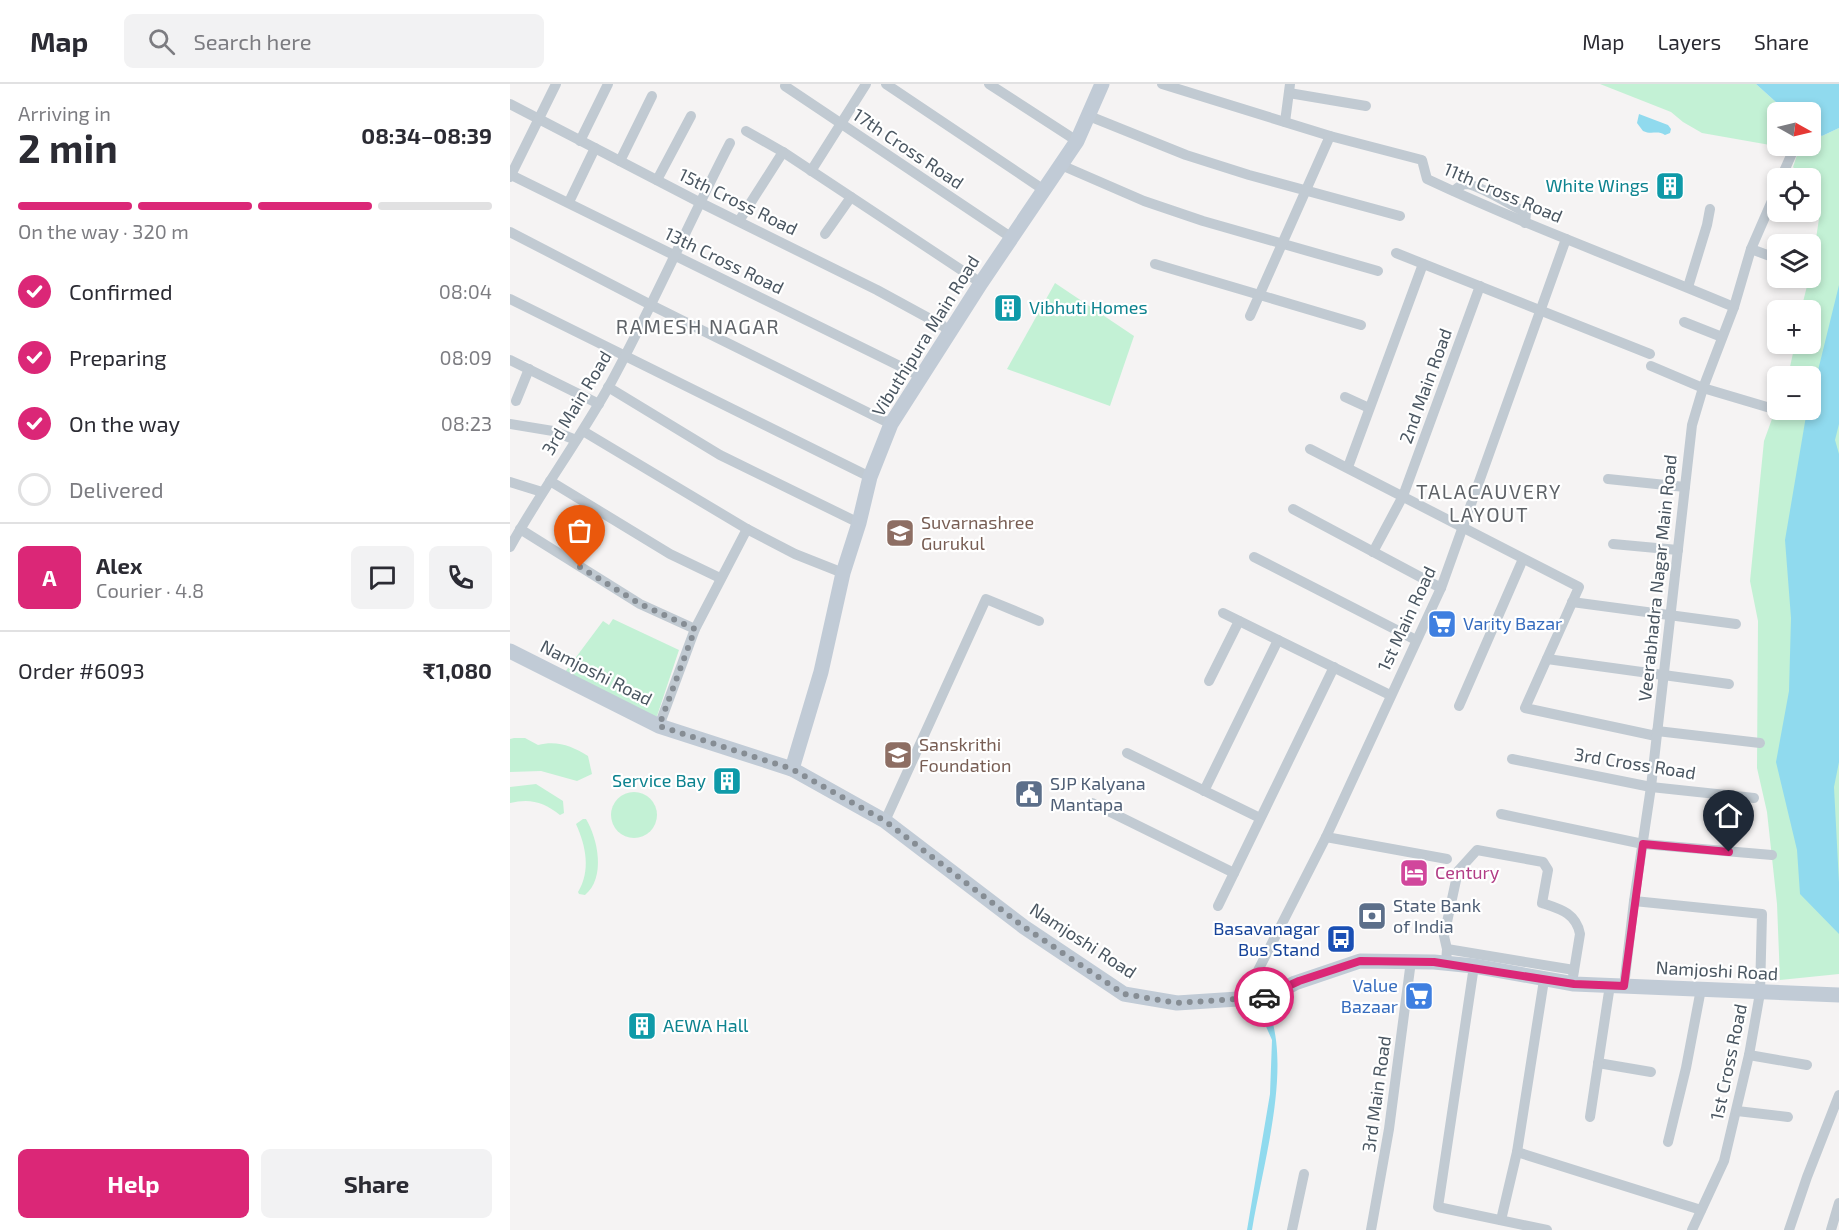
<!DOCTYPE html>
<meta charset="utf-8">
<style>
:root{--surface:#fff;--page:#f2f2f3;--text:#2b2b33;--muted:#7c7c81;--line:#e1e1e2;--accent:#db2777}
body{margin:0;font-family:"Exo 2",sans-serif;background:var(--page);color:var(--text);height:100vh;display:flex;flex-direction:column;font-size:22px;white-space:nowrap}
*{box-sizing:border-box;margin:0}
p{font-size:20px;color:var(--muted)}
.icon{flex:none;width:33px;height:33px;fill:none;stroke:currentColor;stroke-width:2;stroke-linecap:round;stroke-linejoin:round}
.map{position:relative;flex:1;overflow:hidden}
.drawer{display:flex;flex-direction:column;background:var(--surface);width:510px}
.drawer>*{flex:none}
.needle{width:39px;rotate:98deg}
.fabs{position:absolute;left:1257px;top:18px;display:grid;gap:12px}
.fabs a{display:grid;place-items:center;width:54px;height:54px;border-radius:9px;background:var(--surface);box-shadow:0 3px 9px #0003;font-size:30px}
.pin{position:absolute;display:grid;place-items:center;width:51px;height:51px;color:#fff;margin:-62px -26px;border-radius:50% 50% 50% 0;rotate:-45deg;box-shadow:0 0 6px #0007}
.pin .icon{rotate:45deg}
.courier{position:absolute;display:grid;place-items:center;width:60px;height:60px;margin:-30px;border:4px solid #db2777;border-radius:50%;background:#fff;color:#222;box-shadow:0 2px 8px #0007}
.overview em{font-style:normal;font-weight:700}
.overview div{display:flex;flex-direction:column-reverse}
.overview{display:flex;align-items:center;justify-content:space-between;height:102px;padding:0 18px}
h1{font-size:39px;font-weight:700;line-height:45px}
.bar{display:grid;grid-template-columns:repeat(4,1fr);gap:9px 6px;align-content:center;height:72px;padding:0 18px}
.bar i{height:8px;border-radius:4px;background:var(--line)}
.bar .current{background:var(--accent)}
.bar p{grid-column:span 4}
.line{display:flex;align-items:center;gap:15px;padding:0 18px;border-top:2px solid var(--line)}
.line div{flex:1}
.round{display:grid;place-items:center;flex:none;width:63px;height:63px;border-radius:9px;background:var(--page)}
ol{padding:0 18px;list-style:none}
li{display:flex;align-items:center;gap:18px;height:66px}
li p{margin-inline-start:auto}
li .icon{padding:6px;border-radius:50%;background:var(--accent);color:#fff;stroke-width:4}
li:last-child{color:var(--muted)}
li i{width:33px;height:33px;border:3px solid var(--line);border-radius:50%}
.button{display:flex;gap:12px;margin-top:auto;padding:12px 18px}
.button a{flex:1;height:69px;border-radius:9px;background:var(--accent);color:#fff;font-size:24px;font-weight:700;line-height:69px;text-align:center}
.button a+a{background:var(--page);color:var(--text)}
header{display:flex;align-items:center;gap:36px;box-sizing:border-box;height:84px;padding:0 30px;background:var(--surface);border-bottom:2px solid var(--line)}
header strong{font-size:28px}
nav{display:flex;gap:33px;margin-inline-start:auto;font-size:21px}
.search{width:420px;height:54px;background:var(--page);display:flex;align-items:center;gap:15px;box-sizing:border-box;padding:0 21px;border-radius:9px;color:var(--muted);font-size:22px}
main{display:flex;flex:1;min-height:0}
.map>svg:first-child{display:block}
.green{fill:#c3f1d5}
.water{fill:#90daee}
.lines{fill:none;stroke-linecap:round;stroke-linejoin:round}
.street{stroke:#c1cad2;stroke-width:10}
.secondary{stroke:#c1cbd6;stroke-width:15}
.done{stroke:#868d94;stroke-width:6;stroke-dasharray:0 10.8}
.route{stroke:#db2777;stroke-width:8}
.labels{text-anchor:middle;stroke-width:4.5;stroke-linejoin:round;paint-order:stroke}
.street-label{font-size:18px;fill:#4a5661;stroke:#fff}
.culture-label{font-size:18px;fill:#0d838f;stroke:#fff;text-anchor:end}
.education-label{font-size:18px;fill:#785e54;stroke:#fff;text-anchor:start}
.shop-label{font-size:18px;fill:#366cbe;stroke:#fff;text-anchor:start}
.service-label{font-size:18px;fill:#4e5e75;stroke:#fff;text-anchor:start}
.hotel-label{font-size:18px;fill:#b23c85;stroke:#fff;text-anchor:start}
.transit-label{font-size:18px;fill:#164399;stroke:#fff;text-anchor:end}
.neighbourhood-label{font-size:20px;letter-spacing:1.5px;fill:#5f6368;stroke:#fff}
</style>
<header>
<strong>Map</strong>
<div class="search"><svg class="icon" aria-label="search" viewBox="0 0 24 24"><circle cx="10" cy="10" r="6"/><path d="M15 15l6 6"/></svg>Search here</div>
<nav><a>Map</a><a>Layers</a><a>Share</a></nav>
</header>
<main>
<section class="drawer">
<div class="overview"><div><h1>2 min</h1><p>Arriving in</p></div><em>08:34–08:39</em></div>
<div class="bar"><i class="current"></i><i class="current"></i><i class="current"></i><i></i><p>On the way · 320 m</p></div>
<ol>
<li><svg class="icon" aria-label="check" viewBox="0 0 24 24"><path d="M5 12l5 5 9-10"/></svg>Confirmed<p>08:04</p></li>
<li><svg class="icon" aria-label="check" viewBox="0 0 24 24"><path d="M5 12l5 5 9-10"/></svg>Preparing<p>08:09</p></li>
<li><svg class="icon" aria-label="check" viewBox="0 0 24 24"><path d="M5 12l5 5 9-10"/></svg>On the way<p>08:23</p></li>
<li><i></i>Delivered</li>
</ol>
<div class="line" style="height:108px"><b class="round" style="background:var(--accent);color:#fff">A</b><div><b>Alex</b><p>Courier · 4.8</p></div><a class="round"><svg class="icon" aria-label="chat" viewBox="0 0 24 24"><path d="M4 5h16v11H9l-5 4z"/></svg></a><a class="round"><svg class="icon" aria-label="phone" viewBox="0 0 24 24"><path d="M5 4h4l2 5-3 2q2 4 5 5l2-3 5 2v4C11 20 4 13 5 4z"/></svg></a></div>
<div class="line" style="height:78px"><div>Order #6093</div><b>₹1,080</b></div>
<div class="button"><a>Help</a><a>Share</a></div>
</section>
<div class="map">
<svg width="1329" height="1146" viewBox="0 0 1329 1146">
<rect width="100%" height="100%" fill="#f5f3f3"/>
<g class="green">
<polygon points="1090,0 1246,0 1277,28 1268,28 1268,62 1300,62 1301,47 1312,52 1329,44 1329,890 1270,896 1267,820 1257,728 1247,684 1248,537 1240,497 1254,357 1267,321 1268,326 1300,326 1300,292 1278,292 1285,260 1300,260 1300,226 1291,226 1299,194 1300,194 1309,135 1308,114 1301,104 1300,94 1293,94 1283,83 1287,71 1277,64 1192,49 1173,38 1161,28"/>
<polygon points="545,199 624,252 600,322 497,285"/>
<polygon points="103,535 169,566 146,635 55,588 93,537 99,541"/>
<path d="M4 654H15L28 661C47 656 62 662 78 672L82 690 67 697 31 687 0 688V655Z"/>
<path d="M26 700 53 717 54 729 50 731C34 718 20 714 0 719V703Z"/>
<circle cx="124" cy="731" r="23"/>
<path d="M73 735H76C88 755 96 794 75 811L69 810 68 808C81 787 76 762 66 740Z"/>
</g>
<g class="water">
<polygon points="1246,0 1329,0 1329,44 1312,52 1301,47 1300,28 1277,28"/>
<path d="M1129 30 1158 41 1161 45 1160 49 1155 51C1148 46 1141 51 1133 47L1127 39Z"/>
<polygon points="1329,201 1329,340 1325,356 1329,370 1329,678 1324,703 1329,799 1329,850 1290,810 1287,766 1266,678 1279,607 1281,534 1275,456 1296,332 1298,326 1300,326 1301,315"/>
<path d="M762 936C779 995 752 1085 742 1146H737L760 1010 762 956 754 938Z"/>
</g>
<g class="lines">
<g class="street">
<polyline points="376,0 534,106"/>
<polyline points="479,0 567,57"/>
<path d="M652 0 820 52 912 76 917 95C1017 142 1122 180 1224 223"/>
<polyline points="275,2 502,154"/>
<polyline points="779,9 856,22"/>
<polyline points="0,20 189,118 367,206 433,242 440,248"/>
<polyline points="579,32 676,71 739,91 890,132"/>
<polyline points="775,38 780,0"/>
<polyline points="236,47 273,68 471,199"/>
<polyline points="70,57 98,0"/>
<polyline points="110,77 142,12"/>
<polyline points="551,81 634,117 693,137 868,187"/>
<polyline points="301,87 356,0"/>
<polyline points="1,91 412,293"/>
<polyline points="0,93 46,0"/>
<polyline points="1271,94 1283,67"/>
<polyline points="147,96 181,32"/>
<path d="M944 107C947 104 952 100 957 100 969 101 1005 123 1016 129L1015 139"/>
<polyline points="59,118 85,64"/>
<polyline points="229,137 273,68"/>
<polyline points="0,148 141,221 381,340"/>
<polyline points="315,150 341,113"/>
<polyline points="1241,165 1268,175"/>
<polyline points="886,169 1140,270"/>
<polyline points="645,180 851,241"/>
<polyline points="1178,203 1197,141 1200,125"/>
<polyline points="0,215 360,393"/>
<polyline points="740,232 820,52"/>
<polyline points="1174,238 1212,253"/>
<polyline points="0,276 89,320"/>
<polyline points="1141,282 1193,304 1267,326"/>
<polyline points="98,303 210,371 349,439"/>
<polyline points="835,313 859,324"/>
<polyline points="6,317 19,285"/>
<polyline points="0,340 43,347 66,356"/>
<polyline points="73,347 237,445 285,470 333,489"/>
<polyline points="800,365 1069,503 1015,624 1146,652"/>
<polyline points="838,383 913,180"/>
<polyline points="1098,395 1175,403"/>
<polyline points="40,397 160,470 210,494"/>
<polyline points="0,398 32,408"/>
<polyline points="783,425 931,504"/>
<polyline points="10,445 130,520 185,545"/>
<polyline points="1103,460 1168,466"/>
<path d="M0 463C30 409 67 359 98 304 142 224 178 140 220 59"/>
<polyline points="863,468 893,412 970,202"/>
<polyline points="744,473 906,556"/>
<polyline points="1062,518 1226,540"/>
<polyline points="713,529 880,611"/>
<polyline points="1037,575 1219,600"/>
<polyline points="699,597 729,537"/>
<polyline points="949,622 1013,475"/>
<polyline points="149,642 185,545 237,445"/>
<polyline points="1147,647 1250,659"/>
<polyline points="617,669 750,734"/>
<polyline points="1002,675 1141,703 1244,714"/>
<polyline points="694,707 768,556"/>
<polyline points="582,719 724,789"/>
<polyline points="991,730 1133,760 1262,771"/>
<polyline points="375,737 476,515 529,537"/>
<polyline points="816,753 937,775"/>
<polyline points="1124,817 1252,830 1250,909 1239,971 1214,1077 1182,1146"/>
<polyline points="708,822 824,583"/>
<polyline points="937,865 1064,886"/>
<path d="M936 879 937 865 934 852 948 787 967 766 1033 778 1038 786 1032 819C1050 825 1066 829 1070 850L1062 899"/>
<polyline points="964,882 928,1123 1037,1146"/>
<polyline points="1114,902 1124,817 1141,703 1182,341 1193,304 1224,223 1241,165 1268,103"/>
<polyline points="734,914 816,753 931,504 1056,155"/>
<polyline points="1239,971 1297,981"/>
<polyline points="1088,979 1141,988"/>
<polyline points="1227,1027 1278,1033"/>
<polyline points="1080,1033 1100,901"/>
<polyline points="1158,1058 1176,984 1191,905"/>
<polyline points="1007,1068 1191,1126"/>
<polyline points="991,1136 1007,1068 1034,896"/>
<polyline points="782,1146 794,1090"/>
<polyline points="861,1146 879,1045 901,877"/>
<polyline points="1279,1146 1297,1093 1329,1011"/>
<polyline points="1321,1146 1329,1119"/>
</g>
<g class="secondary">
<polyline points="0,567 149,642 282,685 375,737 514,843 614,910 667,919 758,913 785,899 850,877 924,878 964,882 1064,900 1329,911"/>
<polyline points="282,685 311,588 333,489 349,439 360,393 381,340 471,199 567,57 592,0"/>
</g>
</g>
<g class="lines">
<polyline class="done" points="70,483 130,520 185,545 149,642 282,685 375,737 514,843 614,910 667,919 754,913"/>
<polyline class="route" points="754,913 789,897 850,877 924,878 1064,900 1114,902 1133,760 1219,768"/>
</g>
<defs>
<g id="building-square" transform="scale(1.5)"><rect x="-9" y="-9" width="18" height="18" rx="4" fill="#0f9aa8" stroke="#fff"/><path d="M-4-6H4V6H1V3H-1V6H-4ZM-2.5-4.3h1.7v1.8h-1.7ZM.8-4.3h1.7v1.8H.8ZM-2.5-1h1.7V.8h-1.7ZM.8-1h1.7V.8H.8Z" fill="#fff"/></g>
<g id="school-square" transform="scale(1.5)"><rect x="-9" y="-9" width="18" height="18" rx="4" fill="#8d6e63" stroke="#fff"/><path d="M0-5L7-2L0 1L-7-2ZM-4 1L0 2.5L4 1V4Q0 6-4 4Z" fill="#fff"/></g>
<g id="supermarket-square" transform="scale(1.5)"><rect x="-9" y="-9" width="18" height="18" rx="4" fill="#3f7fe0" stroke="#fff"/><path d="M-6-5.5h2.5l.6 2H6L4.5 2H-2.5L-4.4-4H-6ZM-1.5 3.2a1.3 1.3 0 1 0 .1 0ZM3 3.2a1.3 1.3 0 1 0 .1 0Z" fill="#fff"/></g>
<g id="civic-square" transform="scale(1.5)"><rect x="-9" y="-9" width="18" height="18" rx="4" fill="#5c6f8a" stroke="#fff"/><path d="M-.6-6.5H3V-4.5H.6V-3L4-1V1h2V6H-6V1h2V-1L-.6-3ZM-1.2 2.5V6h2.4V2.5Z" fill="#fff"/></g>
<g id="hotel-square" transform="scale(1.5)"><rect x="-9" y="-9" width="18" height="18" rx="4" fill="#d1479c" stroke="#fff"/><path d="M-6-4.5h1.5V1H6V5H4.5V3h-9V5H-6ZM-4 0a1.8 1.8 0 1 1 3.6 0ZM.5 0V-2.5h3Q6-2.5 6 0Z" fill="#fff"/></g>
<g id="bank-square" transform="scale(1.5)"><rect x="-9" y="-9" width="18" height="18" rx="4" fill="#5c6f8a" stroke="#fff"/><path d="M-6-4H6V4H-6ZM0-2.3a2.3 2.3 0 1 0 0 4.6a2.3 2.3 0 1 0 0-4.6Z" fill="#fff"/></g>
<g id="bus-square" transform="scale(1.5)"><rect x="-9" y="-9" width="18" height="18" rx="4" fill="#1a4fb4" stroke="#fff"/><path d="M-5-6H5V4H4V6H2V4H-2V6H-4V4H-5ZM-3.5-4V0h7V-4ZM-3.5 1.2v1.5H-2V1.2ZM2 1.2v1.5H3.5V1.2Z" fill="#fff"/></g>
</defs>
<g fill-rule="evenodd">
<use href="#building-square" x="1160" y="102"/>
<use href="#building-square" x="498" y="224"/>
<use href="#school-square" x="390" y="449"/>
<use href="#supermarket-square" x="932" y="540"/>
<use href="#school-square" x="388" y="671"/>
<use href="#building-square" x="217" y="697"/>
<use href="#civic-square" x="519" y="710"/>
<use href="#hotel-square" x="904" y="789"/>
<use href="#bank-square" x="862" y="832"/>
<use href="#bus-square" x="831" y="855"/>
<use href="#supermarket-square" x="909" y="912"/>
<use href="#building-square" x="132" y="942"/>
</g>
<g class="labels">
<g class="street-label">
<text transform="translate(398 65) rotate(34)" y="6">17th Cross Road</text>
<text transform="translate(993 109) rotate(23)" y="6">11th Cross Road</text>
<text transform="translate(228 118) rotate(26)" y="6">15th Cross Road</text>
<text transform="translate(214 177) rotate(26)" y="6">13th Cross Road</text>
<text transform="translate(416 252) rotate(-58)" y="6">Vibuthipura Main Road</text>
<text transform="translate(916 302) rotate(-70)" y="6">2nd Main Road</text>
<text transform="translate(67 319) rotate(-59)" y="6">3rd Main Road</text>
<text transform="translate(1148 494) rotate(-84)" y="6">Veerabhadra Nagar Main Road</text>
<text transform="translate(897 535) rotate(-65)" y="6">1st Main Road</text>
<text transform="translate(86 589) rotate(27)" y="6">Namjoshi Road</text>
<text transform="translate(1125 680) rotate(9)" y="6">3rd Cross Road</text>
<text transform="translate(573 857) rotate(33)" y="6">Namjoshi Road</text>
<text transform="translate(1207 887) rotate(3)" y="6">Namjoshi Road</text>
<text transform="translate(1219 978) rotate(-78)" y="6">1st Cross Road</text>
<text transform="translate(867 1010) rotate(-82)" y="6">3rd Main Road</text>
</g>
<g class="culture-label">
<text x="1139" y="108">White Wings</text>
<text x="519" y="230" text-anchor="start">Vibhuti Homes</text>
<text x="196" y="703">Service Bay</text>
<text x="153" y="948" text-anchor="start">AEWA Hall</text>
</g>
<g class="education-label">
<text x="411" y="445">Suvarnashree<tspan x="411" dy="21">Gurukul</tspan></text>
<text x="409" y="667">Sanskrithi<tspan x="409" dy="21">Foundation</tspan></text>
</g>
<g class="shop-label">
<text x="953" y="546">Varity Bazar</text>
<text x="888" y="908" text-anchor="end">Value<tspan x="888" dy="21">Bazaar</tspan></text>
</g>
<g class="service-label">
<text x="540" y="706">SJP Kalyana<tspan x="540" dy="21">Mantapa</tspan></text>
<text x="883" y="828">State Bank<tspan x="883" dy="21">of India</tspan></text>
</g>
<g class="hotel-label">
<text x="925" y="795">Century</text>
</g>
<g class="transit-label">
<text x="810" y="851">Basavanagar<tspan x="810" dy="21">Bus Stand</tspan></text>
</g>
<g class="neighbourhood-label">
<text x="188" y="250">RAMESH NAGAR</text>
<text x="979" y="415">TALACAUVERY<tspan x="979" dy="23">LAYOUT</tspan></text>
</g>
</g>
</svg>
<div class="fabs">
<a><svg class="needle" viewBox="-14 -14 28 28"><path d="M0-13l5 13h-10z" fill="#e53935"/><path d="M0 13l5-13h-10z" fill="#7c7c81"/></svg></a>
<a><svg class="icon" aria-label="locate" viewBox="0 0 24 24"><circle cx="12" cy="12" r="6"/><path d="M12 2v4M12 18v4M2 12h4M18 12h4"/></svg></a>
<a><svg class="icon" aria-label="layers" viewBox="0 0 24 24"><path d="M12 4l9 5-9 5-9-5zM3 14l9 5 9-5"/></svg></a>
<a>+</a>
<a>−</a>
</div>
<div class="pin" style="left:70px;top:483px;background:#ea580c"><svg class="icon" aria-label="bag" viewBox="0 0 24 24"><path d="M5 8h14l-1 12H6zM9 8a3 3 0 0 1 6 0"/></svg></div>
<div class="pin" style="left:1219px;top:768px;background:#1f2937"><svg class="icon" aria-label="home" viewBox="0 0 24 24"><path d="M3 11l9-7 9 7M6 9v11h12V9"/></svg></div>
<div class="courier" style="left:754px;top:913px"><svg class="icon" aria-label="car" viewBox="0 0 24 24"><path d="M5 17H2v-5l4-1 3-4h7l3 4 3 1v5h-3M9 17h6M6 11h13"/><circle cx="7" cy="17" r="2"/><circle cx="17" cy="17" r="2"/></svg></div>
</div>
</main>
